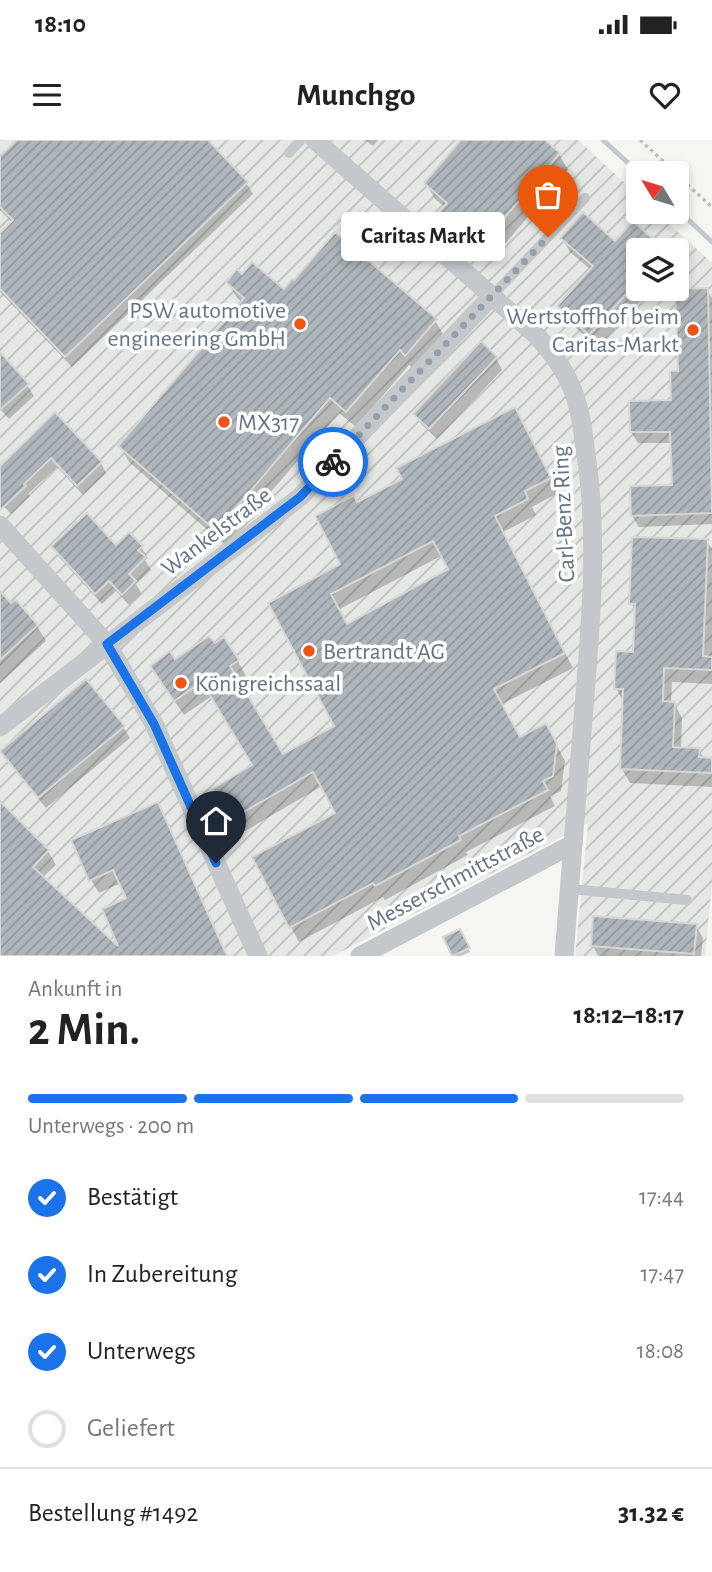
<!DOCTYPE html>
<html lang="de">
<meta charset="utf-8">
<style>
:root{--surface:#fff;--page:#f2f2f2;--text:#222;--muted:#767676;--line:#e0e0e0;--accent:#1a73e8}
body{margin:0;font-family:"Alegreya Sans",sans-serif;background:var(--page);color:var(--text);height:100vh;display:flex;flex-direction:column;font-size:26px;white-space:nowrap}
*{box-sizing:border-box;margin:0}
p{font-size:23px;color:var(--muted)}
.icon{flex:none;width:38px;height:38px;fill:none;stroke:currentColor;stroke-width:2;stroke-linecap:round;stroke-linejoin:round}
.map{position:relative;height:816px;overflow:hidden}
.sheet{display:flex;flex-direction:column;background:var(--surface);flex:1}
.sheet>*{flex:none}
.needle{width:46px;rotate:308deg}
.buttons{position:absolute;left:626px;top:21px;display:grid;gap:14px}
.buttons a{display:grid;place-items:center;width:63px;height:63px;border-radius:7px;background:var(--surface);box-shadow:0 4px 10px #0003;font-size:35px}
.pin{position:absolute;display:grid;place-items:center;width:60px;height:60px;color:#fff;margin:-72px -30px;border-radius:50% 50% 50% 0;rotate:-45deg;box-shadow:0 0 7px #0007}
.pin .icon{rotate:45deg}
.courier{position:absolute;display:grid;place-items:center;width:70px;height:70px;margin:-35px;border:5px solid #1a73e8;border-radius:50%;background:#fff;color:#222;box-shadow:0 2px 9px #0007}
.bubble{position:absolute;height:49px;border-radius:7px;background:var(--surface);box-shadow:0 4px 10px #0003;font-size:23px;font-weight:700;line-height:49px;text-align:center}
.summary em{font-style:normal;font-weight:700}
.summary div{display:flex;flex-direction:column-reverse}
.summary{display:flex;align-items:center;justify-content:space-between;height:119px;padding:0 28px}
h1{font-size:46px;font-weight:700;line-height:52px}
.bar{display:grid;grid-template-columns:repeat(4,1fr);gap:10px 7px;align-content:center;height:84px;padding:0 28px}
.bar i{height:9px;border-radius:5px;background:var(--line)}
.bar .on{background:var(--accent)}
.bar p{grid-column:span 4}
.line{display:flex;align-items:center;gap:18px;padding:0 28px;border-top:2px solid var(--line)}
.line div{flex:1}
ol{padding:0 28px;list-style:none}
li{display:flex;align-items:center;gap:21px;height:77px}
li p{margin-inline-start:auto}
li .icon{padding:7px;border-radius:50%;background:var(--accent);color:#fff;stroke-width:4}
li:last-child{color:var(--muted)}
li i{width:38px;height:38px;border:4px solid var(--line);border-radius:50%}
.status{display:flex;justify-content:space-between;align-items:center;height:49px;padding:0 35px;background:var(--surface);direction:ltr}
.status svg{height:19px;fill:currentColor}
header{display:flex;justify-content:space-between;align-items:center;height:91px;padding:0 28px;background:var(--surface);font-size:32px;font-weight:700}
.map>svg:first-child{display:block}
.industrial{fill:url(#industrial-furrows);fill-rule:evenodd}
.shadow{fill:#0003;fill-rule:evenodd}
.lines{fill:none;stroke-linecap:round;stroke-linejoin:round}
.stream{stroke:#c0cad0;stroke-width:5}
.building{fill:url(#building-hatch);stroke:#d6d6d4;stroke-width:2;fill-rule:evenodd}
.path{stroke:#bec0c2;stroke-width:3.5;stroke-dasharray:3.5 3.5;stroke-linecap:butt}
.service{stroke:#c4c8cb;stroke-width:10}
.minor{stroke:#c4c8cb;stroke-width:19}
.done{stroke:#95a0aa;stroke-width:7;stroke-dasharray:0 12.6}
.route{stroke:#1a73e8;stroke-width:9}
.poi-dot{fill:#ef5317;stroke:#fff;stroke-width:2.5}
.labels{text-anchor:middle;stroke-width:7;stroke-linejoin:round;paint-order:stroke}
.poi-label{font-size:24px;fill:#627384;stroke:#fff;text-anchor:start}
.street-label{font-size:24px;fill:#627384;stroke:#fff}
</style>
<div class="status"><b>18:10</b><svg viewBox="0 0 49 12"><path d="M0 12V9h3v3zM5 12V6h3v6zM10 12V3h3v9zM15 12V0h3v12zM26 1h20v11H26zM47 4h2v5h-2z"/></svg></div>
<header><svg class="icon" aria-label="menu" viewBox="0 0 24 24"><path d="M4 6h16M4 12h16M4 18h16"/></svg>Munchgo<svg class="icon" aria-label="heart" viewBox="0 0 24 24"><path d="M12 20l-8-8c-3-5 5-10 8-4 3-6 11-1 8 4z"/></svg></header>
<div class="map">
<svg width="712" height="816" viewBox="0 0 712 816">
<defs>
<pattern id="industrial-furrows" width="10" height="10" patternUnits="userSpaceOnUse" patternTransform="scale(1.75)"><rect width="10" height="10" fill="#e5e7e4"/><path d="M-1 1l2-2M0 10L10 0M9 11l2-2" fill="none" stroke="#bdc0be"/></pattern>
<pattern id="building-hatch" width="6" height="6" patternUnits="userSpaceOnUse" patternTransform="scale(1.75)"><rect width="6" height="6" fill="#afb6bb"/><path d="M-1 1l2-2M0 6l6-6M5 7l2-2" fill="none" stroke="#92989e"/></pattern>
</defs>
<rect width="100%" height="100%" fill="#f5f5f1"/>
<path class="industrial" d="M0 0H578L639 56V72H656L712 123V743L705 816H575L588 683 333 816H0ZM639 110H677V149H639Z"/>
<g class="shadow">
<polygon points="20,0 205,0 246,43 253,54 72,227 0,152 0,95 13,83 0,70 0,19"/>
<polygon points="365,0 378,0 373,6"/>
<polygon points="464,0 542,0 559,14 568,30 497,113 477,96 461,102 451,92 442,76 446,68 435,59 426,43"/>
<polygon points="633,84 663,110 639,110 639,149 651,149 598,208 567,180 559,166 591,130 570,112 562,98 615,104"/>
<polygon points="242,137 284,151 435,180 444,196 415,230 409,225 356,287 339,273 225,405 129,322 120,306 243,163 237,158 228,142"/>
<polygon points="707,150 712,158 712,384 639,387 632,376 674,346 672,303 638,303 631,292 673,262 680,233"/>
<polygon points="0,215 27,245 34,256 9,279 0,269"/>
<polygon points="496,218 502,230 437,299 422,285 415,274"/>
<polygon points="55,274 101,323 106,333 83,355 57,327 28,354 30,356 11,374 0,362 0,328"/>
<path d="M523 284 558 353 532 367 536 375 503 392 573 528 502 564 520 599 554 600 565 621 561 651 550 656 555 666 466 712 468 715 385 760 383 757 299 802 291 787 337 673 322 646 240 694 214 649 254 626 212 556 184 575 161 541 175 521 214 506 238 521 246 536 238 542 282 616 337 587 270 464 342 425 357 364ZM443 415 450 430 347 486 338 470Z"/>
<polygon points="707,401 712,409 712,544 672,542 671,563 674,563 682,578 681,609 699,609 704,619 712,620 712,647 630,643 622,629 624,563 616,548 635,514 637,473 631,463"/>
<polygon points="53,406 141,407 148,418 145,420 151,430 136,444 141,453 129,465 116,451 102,464 59,417"/>
<polygon points="0,453 11,466 15,462 37,486 46,501 0,543"/>
<polygon points="123,587 130,598 46,668 9,623 2,612"/>
<polygon points="0,663 48,711 56,725 42,738 123,813 129,759 121,743 99,753 91,740 165,678 227,816 0,816"/>
<polygon points="696,786 703,798 701,816 598,816 593,806"/>
<polygon points="459,791 470,812 461,816 454,816 445,798"/>
</g>
<g class="lines">
<g class="stream">
<polyline points="603,0 639,33"/>
<polyline points="677,69 712,102"/>
</g>
</g>
<g class="building">
<polygon points="17,0 208,0 248,42 65,217 0,149 0,93 13,80 0,67 0,16"/>
<polygon points="461,0 545,0 560,13 487,98 467,81 451,87 440,77 440,71 447,63 424,43"/>
<polygon points="583,72 615,101 633,81 665,110 639,110 639,140 589,195 557,166 593,126 560,98"/>
<polygon points="335,92 437,179 405,216 400,210 346,272 330,258 216,391 118,306 244,158 226,142 237,129 242,134 252,122 284,149 292,139 294,140"/>
<polygon points="708,148 712,373 631,376 630,346 672,345 670,292 630,292 629,261 671,260 670,231 678,231 675,149"/>
<polygon points="481,201 497,217 429,289 413,274"/>
<polygon points="0,212 29,244 0,270"/>
<path d="M515 267 551 338 525 351 528 359 495 376 565 513 494 549 520 597 546 583 557 604 553 636 543 641 548 650 459 696 461 700 375 746 373 743 289 788 252 717 335 673 313 632 230 680 212 649 252 625 202 542 174 561 150 526 170 511 175 519 209 496 215 503 224 497 239 520 230 526 283 614 334 586 268 463 340 424 315 376 354 355 357 362 402 339 396 328ZM433 401 448 429 347 484 331 454Z"/>
<polygon points="55,272 102,322 77,346 51,318 24,344 26,346 0,370 0,326"/>
<polygon points="87,373 116,405 129,392 143,406 138,410 146,417 129,434 136,441 122,455 109,441 95,454 51,406"/>
<polygon points="632,397 708,399 703,516 712,517 712,530 664,528 663,561 675,562 673,607 700,608 699,617 712,618 712,633 620,629 623,549 614,549 616,511 633,512 635,464 629,464"/>
<polygon points="0,451 11,463 16,460 38,485 0,520"/>
<polygon points="86,539 125,586 38,658 0,611"/>
<polygon points="0,661 49,710 33,727 118,806 102,769 126,758 113,730 89,741 71,700 158,662 227,816 0,816"/>
<polygon points="593,776 697,784 694,814 591,806"/>
<polygon points="460,789 470,808 452,816 443,797"/>
</g>
<g class="lines">
<g class="path">
<polyline points="640,0 676,33"/>
<polyline points="677,35 712,67"/>
</g>
<g class="service">
<polyline points="289,13 301,0"/>
<polyline points="492,156 585,58"/>
<polyline points="570,749 687,760"/>
</g>
<g class="minor">
<path d="M315 0 535 194C551 211 565 229 573 251 580 269 583 289 585 308 599 394 591 481 584 567 578 650 571 733 564 816"/>
<polyline points="0,385 107,504 154,584 258,816"/>
<polyline points="0,587 300,357 492,156"/>
<polyline points="360,816 573,704"/>
</g>
</g>
<g class="lines">
<polyline class="done" points="333,322 548,97"/>
<polyline class="route" points="216,723 154,584 107,504 300,357 333,322"/>
</g>
<g class="poi-dot">
<circle cx="300" cy="184" r="7"/>
<circle cx="693" cy="190" r="7"/>
<circle cx="224" cy="282" r="7"/>
<circle cx="309" cy="511" r="7"/>
<circle cx="181" cy="543" r="7"/>
</g>
<g class="labels">
<g class="poi-label">
<text x="286" y="178" text-anchor="end">PSW automotive<tspan x="286" dy="28">engineering GmbH</tspan></text>
<text x="679" y="184" text-anchor="end">Wertstoffhof beim<tspan x="679" dy="28">Caritas-Markt</tspan></text>
<text x="238" y="290">MX317</text>
<text x="323" y="519">Bertrandt AG</text>
<text x="195" y="551">Königreichssaal</text>
</g>
<g class="street-label">
<text transform="translate(563 374) rotate(-93)" y="8">Carl-Benz Ring</text>
<text transform="translate(216 391) rotate(-37)" y="8">Wankelstraße</text>
<text transform="translate(455 738) rotate(-28)" y="8">Messerschmittstraße</text>
</g>
</g>
</svg>
<div class="buttons">
<a><svg class="needle" viewBox="-14 -14 28 28"><path d="M0-13l5 13h-10z" fill="#e53935"/><path d="M0 13l5-13h-10z" fill="#767676"/></svg></a>
<a><svg class="icon" aria-label="layers" viewBox="0 0 24 24"><path d="M12 4l9 5-9 5-9-5zM3 14l9 5 9-5"/></svg></a>
</div>
<div class="pin" style="left:548px;top:97px;background:#ea580c"><svg class="icon" aria-label="bag" viewBox="0 0 24 24"><path d="M5 8h14l-1 12H6zM9 8a3 3 0 0 1 6 0"/></svg></div>
<div class="pin" style="left:216px;top:723px;background:#1f2937"><svg class="icon" aria-label="home" viewBox="0 0 24 24"><path d="M3 11l9-7 9 7M6 9v11h12V9"/></svg></div>
<div class="courier" style="left:333px;top:322px"><svg class="icon" aria-label="bike" viewBox="0 0 24 24"><circle cx="6" cy="16" r="4"/><circle cx="18" cy="16" r="4"/><path d="M6 16l4-8h5l3 8M10 8l3 8H6M13 5h3"/></svg></div>
<div class="bubble" style="left:341px;top:72px;width:164px">Caritas Markt</div>
</div>
<section class="sheet">
<div class="summary"><div><h1>2 Min.</h1><p>Ankunft in</p></div><em>18:12–18:17</em></div>
<div class="bar"><i class="on"></i><i class="on"></i><i class="on"></i><i></i><p>Unterwegs · 200 m</p></div>
<ol>
<li><svg class="icon" aria-label="check" viewBox="0 0 24 24"><path d="M5 12l5 5 9-10"/></svg>Bestätigt<p>17:44</p></li>
<li><svg class="icon" aria-label="check" viewBox="0 0 24 24"><path d="M5 12l5 5 9-10"/></svg>In Zubereitung<p>17:47</p></li>
<li><svg class="icon" aria-label="check" viewBox="0 0 24 24"><path d="M5 12l5 5 9-10"/></svg>Unterwegs<p>18:08</p></li>
<li><i></i>Geliefert</li>
</ol>
<div class="line" style="height:91px"><div>Bestellung #1492</div><b>31.32 €</b></div>
</section>
